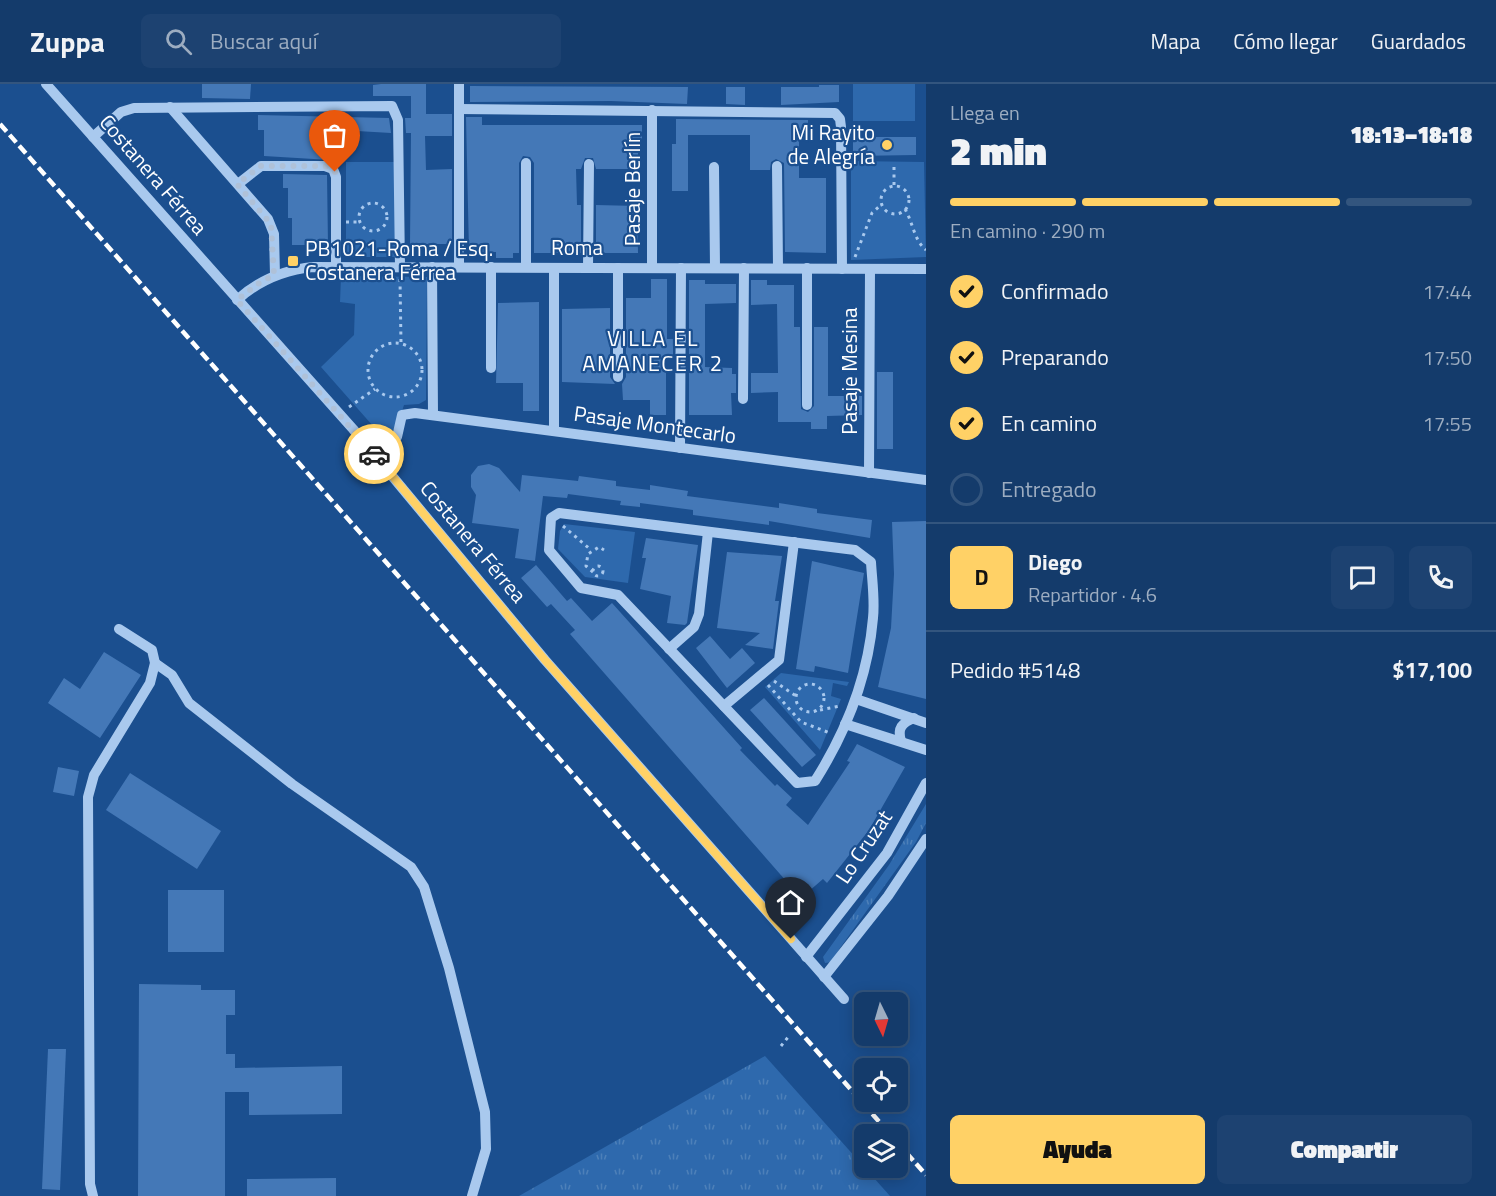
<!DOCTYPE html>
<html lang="es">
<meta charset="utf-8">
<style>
:root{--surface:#143b6b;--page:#1d4271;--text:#f1f3f6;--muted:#9dadc1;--line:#33557e;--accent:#ffd166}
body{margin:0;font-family:"Titillium Web",sans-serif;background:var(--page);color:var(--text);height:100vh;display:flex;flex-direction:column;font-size:22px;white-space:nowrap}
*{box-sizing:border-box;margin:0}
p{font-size:20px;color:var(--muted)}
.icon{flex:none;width:33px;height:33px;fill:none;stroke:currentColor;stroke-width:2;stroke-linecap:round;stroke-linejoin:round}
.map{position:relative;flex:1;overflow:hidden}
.details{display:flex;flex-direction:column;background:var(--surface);width:570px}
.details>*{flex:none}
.needle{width:39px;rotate:175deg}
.tools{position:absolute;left:854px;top:908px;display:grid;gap:12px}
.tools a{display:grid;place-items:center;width:54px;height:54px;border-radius:9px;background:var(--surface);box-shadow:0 3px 15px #0003,0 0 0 2px var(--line);font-size:30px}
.pin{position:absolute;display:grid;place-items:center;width:51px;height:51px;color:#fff;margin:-62px -26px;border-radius:50% 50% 50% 0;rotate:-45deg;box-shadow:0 0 6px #0007}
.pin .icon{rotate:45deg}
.courier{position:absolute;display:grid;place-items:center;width:60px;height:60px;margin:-30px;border:4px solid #ffd166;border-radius:50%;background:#fff;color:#222;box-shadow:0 2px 8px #0007}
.summary em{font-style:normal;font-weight:800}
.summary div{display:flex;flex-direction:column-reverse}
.summary{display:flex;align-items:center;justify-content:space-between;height:102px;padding:0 24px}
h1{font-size:39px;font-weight:800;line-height:45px}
.bar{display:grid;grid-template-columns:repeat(4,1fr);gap:9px 6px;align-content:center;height:72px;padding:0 24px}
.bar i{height:8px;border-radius:4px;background:var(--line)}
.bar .on{background:var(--accent)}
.bar p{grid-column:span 4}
.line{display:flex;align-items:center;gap:15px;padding:0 24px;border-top:2px solid var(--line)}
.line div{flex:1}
.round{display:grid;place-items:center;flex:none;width:63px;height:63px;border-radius:9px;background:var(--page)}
ol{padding:0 24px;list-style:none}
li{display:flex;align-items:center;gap:18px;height:66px}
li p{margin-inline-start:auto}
li .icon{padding:6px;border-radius:50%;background:var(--accent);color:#111;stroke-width:4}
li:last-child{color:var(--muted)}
li i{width:33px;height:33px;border:3px solid var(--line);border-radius:50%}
.primary-button{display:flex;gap:12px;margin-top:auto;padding:12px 24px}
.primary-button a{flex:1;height:69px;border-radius:9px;background:var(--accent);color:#111;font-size:24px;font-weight:800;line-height:69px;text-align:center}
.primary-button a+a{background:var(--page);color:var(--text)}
header{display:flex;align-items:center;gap:36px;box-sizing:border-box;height:84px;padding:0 30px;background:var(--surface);border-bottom:2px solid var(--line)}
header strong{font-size:28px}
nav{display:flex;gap:33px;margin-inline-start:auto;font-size:21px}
.search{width:420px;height:54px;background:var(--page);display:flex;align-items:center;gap:15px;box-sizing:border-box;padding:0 21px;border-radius:9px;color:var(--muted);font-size:22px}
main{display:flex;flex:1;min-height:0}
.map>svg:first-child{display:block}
.grass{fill:url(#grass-tufts)}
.park{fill:#2e69ad}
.building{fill:#4478b7}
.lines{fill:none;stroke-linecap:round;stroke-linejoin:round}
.path{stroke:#a9c9ee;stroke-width:3;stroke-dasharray:3 4.5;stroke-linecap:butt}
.minor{stroke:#a9c9ee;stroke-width:10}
.rail{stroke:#fff;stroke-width:4.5;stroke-dasharray:10 4.5;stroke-linecap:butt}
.done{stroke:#afc1d8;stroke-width:6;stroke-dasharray:0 10.8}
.route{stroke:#ffd166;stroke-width:8}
.poi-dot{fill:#ffd166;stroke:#1b4f8f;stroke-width:2}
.labels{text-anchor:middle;stroke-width:4.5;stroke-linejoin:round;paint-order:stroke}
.poi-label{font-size:21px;fill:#fff;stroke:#1b4f8f;text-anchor:end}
.street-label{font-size:21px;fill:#fff;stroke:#1b4f8f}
.neighbourhood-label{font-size:22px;letter-spacing:1.5px;fill:#fff;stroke:#1b4f8f}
</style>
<header>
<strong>Zuppa</strong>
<div class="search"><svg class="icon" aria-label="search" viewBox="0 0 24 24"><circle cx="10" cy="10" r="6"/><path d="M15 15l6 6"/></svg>Buscar aquí</div>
<nav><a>Mapa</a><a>Cómo llegar</a><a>Guardados</a></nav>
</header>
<main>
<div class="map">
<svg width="926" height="1112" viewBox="0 0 926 1112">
<defs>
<pattern id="grass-tufts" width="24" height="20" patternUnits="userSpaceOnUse" patternTransform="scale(1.5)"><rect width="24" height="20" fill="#2e69ad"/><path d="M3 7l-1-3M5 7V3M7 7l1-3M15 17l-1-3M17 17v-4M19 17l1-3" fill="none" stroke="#4d80b9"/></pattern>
</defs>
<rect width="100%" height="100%" fill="#1b4f8f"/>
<g class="grass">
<polygon points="926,720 926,739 916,758 840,864 832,878 825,879 823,873 889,781"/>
<polygon points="765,972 890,1112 519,1112"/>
</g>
<g class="park">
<rect x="853" y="0" width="62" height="37"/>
<polygon points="851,77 924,78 926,173 851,176"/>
<rect x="346" y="78" width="50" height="95"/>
<polygon points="341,192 427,193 426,316 419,320 404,321 396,345 380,350 321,283 354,251 355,220 340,218"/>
<polygon points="564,440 635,448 628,499 585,493 558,465 560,447"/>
<polygon points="781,589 849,598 847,602 833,599 831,612 841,615 820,666 765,603"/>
</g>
<g class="building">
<polygon points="202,0 251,0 250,15 202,14"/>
<polygon points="381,0 426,0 426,30 452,30 452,52 425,52 426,86 452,85 452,160 410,160 411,49 406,49 405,34 411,34 411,12 373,12 373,1"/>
<polygon points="819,1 839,1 839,18 781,21 781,3 819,3"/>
<polygon points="470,2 688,3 687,20 611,17 470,18"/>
<polygon points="726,3 745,3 745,21 726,20"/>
<polygon points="258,31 389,34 391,49 340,46 340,72 330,72 330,76 264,72 264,46 258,46"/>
<polygon points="466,33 482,33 482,41 642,41 642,56 638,56 638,85 596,85 593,74 585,74 581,85 576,85 577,121 581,121 581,169 534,169 534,79 530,73 523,72 519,79 519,169 513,169 513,174 496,174 496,168 469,168"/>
<polygon points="676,35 808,36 808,51 799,51 799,94 826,94 826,169 785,168 784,79 776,75 771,78 770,86 750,86 750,51 688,51 688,107 672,107 672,60 676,60"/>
<polygon points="853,53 916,53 916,71 853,72"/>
<polygon points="283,90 327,91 328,161 292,161 292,134 288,134 288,104 283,104"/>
<polygon points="596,121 637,122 638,169 596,169"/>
<polygon points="651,195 667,195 667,255 673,255 673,275 666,275 666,331 650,331 650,316 623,316 622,300 626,293 626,214 651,214"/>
<polygon points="689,196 705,196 705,200 736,200 736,219 705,220 705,283 732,284 732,290 736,290 736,309 731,309 732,331 689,331"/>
<polygon points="751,196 767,196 767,201 794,201 794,243 800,243 801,325 808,328 814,322 814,243 828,243 828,312 862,312 862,331 827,332 827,345 811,345 811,338 778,338 778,308 751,309 751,289 778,289 777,220 751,221"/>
<polygon points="539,218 539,327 523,327 523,299 496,299 498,219"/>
<polygon points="610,224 610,293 615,300 562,298 562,225"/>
<rect x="877" y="288" width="16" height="77"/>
<polygon points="489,380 499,384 520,408 522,391 578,397 579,392 616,397 616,402 650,406 650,401 688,407 687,412 779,424 779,419 817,425 817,429 872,436 870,454 769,437 769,441 693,431 693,426 640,419 640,423 620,421 621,417 568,410 567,414 543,412 535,477 515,474 519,445 472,439 476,411 471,403 471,391 478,382"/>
<polygon points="926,437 926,615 878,603 891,544 894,490 892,438"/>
<polygon points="646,454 698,461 687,539 685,541 667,539 671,512 640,505 646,474 642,474"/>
<polygon points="727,468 782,472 775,517 779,517 773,565 745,561 760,549 717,544"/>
<polygon points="812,477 864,489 848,589 815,582 814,588 796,585"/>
<polygon points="536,481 567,517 571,514 592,537 612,519 742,664 740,666 775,702 777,700 792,714 786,721 808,741 850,678 847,677 857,660 905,683 869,746 827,799 823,795 801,814 570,550 575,546 551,520 547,523 521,494"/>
<polygon points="710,552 730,575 742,564 755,579 727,604 696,564"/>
<polygon points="104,568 141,591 100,654 48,619 64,594 80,605"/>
<polygon points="764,614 816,671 802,683 750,626"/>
<polygon points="58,683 79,687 74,712 53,708"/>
<polygon points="130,689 221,747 197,785 106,726"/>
<rect x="168" y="806" width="56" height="62"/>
<polygon points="139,900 201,901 201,906 235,906 235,931 226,931 226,970 235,970 235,984 342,982 342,1030 249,1031 249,1008 225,1008 225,1112 138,1112"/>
<polygon points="48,965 66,965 60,1106 42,1105"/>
<polygon points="336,1094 336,1112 247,1112 247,1095"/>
</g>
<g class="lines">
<g class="path">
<polyline points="894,83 894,102"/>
<circle cx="895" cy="116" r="14"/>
<circle cx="373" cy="133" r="14"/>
<path d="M905 125C913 139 914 156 926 166"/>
<polyline points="346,138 360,138"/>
<polyline points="855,173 872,129 882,120"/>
<polyline points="400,195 401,260"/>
<circle cx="395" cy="286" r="27"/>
<polyline points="349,323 375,305"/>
<polyline points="372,349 387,351"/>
<polyline points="563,442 591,466"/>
<circle cx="598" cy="487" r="5"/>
<polyline points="593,488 586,482 588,470 599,463 604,466"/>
<polyline points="774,597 796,612"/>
<circle cx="810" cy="614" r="14"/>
<polyline points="768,601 801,638 830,649"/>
<polyline points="820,626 840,622"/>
<polyline points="781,962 789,952"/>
</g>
<g class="minor">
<polyline points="46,0 353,345 545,576 844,915"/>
<polyline points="170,23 268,135 274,150 275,191"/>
<polyline points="459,25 835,29 840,35 841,43 842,185"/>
<polyline points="652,26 652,184"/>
<polyline points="93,53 121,28 134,24 392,22 398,36 400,183"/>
<polyline points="526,79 526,183"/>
<polyline points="777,82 778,184"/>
<polyline points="714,83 715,184"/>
<polyline points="238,100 261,82 325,82 333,85 336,93 336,183"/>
<polyline points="432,183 433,331"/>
<polyline points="459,183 459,0"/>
<polyline points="588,184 589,80"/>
<polyline points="618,184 618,293"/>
<polyline points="807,184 807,321"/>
<path d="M237 216C259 196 283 186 313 183L926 185"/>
<polyline points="491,284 491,183"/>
<polyline points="743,315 744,184"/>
<polyline points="554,347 554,184"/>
<polyline points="397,353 402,331 415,329 926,396"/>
<polyline points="680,364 681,184"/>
<polyline points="869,389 870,185"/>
<path d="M559 429 855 466 871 478C872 496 875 516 873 534 868 593 846 648 815 697L797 699 618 511 581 504 549 466 551 434Z"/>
<polyline points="669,565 694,543 699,530 708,448"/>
<polyline points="155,579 172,591 189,619 292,700 411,783 424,803 449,884 485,1028 486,1065 472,1112"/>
<polyline points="856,615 926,639"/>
<polyline points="724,622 779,576 794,458"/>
<polyline points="845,640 926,666"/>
<path d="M901 657C897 644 902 639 914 634"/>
<polyline points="806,873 887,769 926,699"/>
<polyline points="824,893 888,812 926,755"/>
<polyline points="93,1112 90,1100 88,713 94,691 150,599 155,579 152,566 119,545"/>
</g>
<g class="rail">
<polyline points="0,40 890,1050"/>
<polyline points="897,1058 926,1091"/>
</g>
</g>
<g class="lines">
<polyline class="done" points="335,88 325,82 261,82 237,100 271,140 274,191 258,200 237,216 374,370"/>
<polyline class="route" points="374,370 545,576 791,855"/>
</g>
<g class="poi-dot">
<circle cx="887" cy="61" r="6"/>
<rect x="287" y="171" width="12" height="12" rx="3"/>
</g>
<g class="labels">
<g class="poi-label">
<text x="875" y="56">Mi Rayito<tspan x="875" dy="24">de Alegría</tspan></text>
<text x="305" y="172" text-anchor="start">PB1021-Roma / Esq.<tspan x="305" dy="24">Costanera Férrea</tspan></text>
</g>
<g class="street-label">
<text transform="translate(153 91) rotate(49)" y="7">Costanera Férrea</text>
<text transform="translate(633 105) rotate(-90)" y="7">Pasaje Berlín</text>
<text x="577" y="171">Roma</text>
<text transform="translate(850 287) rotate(-90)" y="7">Pasaje Mesina</text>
<text transform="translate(655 341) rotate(8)" y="7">Pasaje Montecarlo</text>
<text transform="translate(473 458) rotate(50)" y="7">Costanera Férrea</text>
<text transform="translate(864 763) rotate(-56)" y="7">Lo Cruzat</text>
</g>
<g class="neighbourhood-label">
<text x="653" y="262">VILLA EL<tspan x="653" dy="25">AMANECER 2</tspan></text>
</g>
</g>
</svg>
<div class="tools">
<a><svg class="needle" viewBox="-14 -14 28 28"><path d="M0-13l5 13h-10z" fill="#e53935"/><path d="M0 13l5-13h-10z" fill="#9dadc1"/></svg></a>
<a><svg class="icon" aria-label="locate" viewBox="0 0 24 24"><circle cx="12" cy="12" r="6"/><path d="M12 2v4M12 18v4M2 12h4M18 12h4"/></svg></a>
<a><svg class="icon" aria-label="layers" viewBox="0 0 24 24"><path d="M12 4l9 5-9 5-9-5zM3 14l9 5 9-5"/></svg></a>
</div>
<div class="pin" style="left:335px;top:88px;background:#ea580c"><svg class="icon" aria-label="bag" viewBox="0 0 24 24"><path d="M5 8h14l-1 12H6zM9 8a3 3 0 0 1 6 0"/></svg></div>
<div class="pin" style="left:791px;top:855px;background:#1f2937"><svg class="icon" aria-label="home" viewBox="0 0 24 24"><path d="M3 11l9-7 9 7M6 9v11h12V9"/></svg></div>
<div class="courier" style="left:374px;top:370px"><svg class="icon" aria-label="car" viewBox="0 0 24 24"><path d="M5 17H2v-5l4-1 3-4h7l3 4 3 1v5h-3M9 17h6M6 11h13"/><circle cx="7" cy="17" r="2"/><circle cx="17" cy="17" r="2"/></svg></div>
</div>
<section class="details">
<div class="summary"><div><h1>2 min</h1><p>Llega en</p></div><em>18:13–18:18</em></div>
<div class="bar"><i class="on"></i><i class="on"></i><i class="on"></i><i></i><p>En camino · 290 m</p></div>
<ol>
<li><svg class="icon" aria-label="check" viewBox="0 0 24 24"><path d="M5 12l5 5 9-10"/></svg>Confirmado<p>17:44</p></li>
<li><svg class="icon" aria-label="check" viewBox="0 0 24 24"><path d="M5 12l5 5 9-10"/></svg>Preparando<p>17:50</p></li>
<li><svg class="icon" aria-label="check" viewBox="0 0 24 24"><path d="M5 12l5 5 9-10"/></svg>En camino<p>17:55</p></li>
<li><i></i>Entregado</li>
</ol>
<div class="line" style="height:108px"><b class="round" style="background:var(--accent);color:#111">D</b><div><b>Diego</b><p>Repartidor · 4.6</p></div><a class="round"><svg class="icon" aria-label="chat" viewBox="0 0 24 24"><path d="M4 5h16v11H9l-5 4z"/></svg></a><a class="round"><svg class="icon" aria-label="phone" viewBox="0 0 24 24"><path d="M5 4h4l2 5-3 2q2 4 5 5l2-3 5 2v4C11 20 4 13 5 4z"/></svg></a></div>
<div class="line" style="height:78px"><div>Pedido #5148</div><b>$17,100</b></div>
<div class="primary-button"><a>Ayuda</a><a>Compartir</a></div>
</section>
</main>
